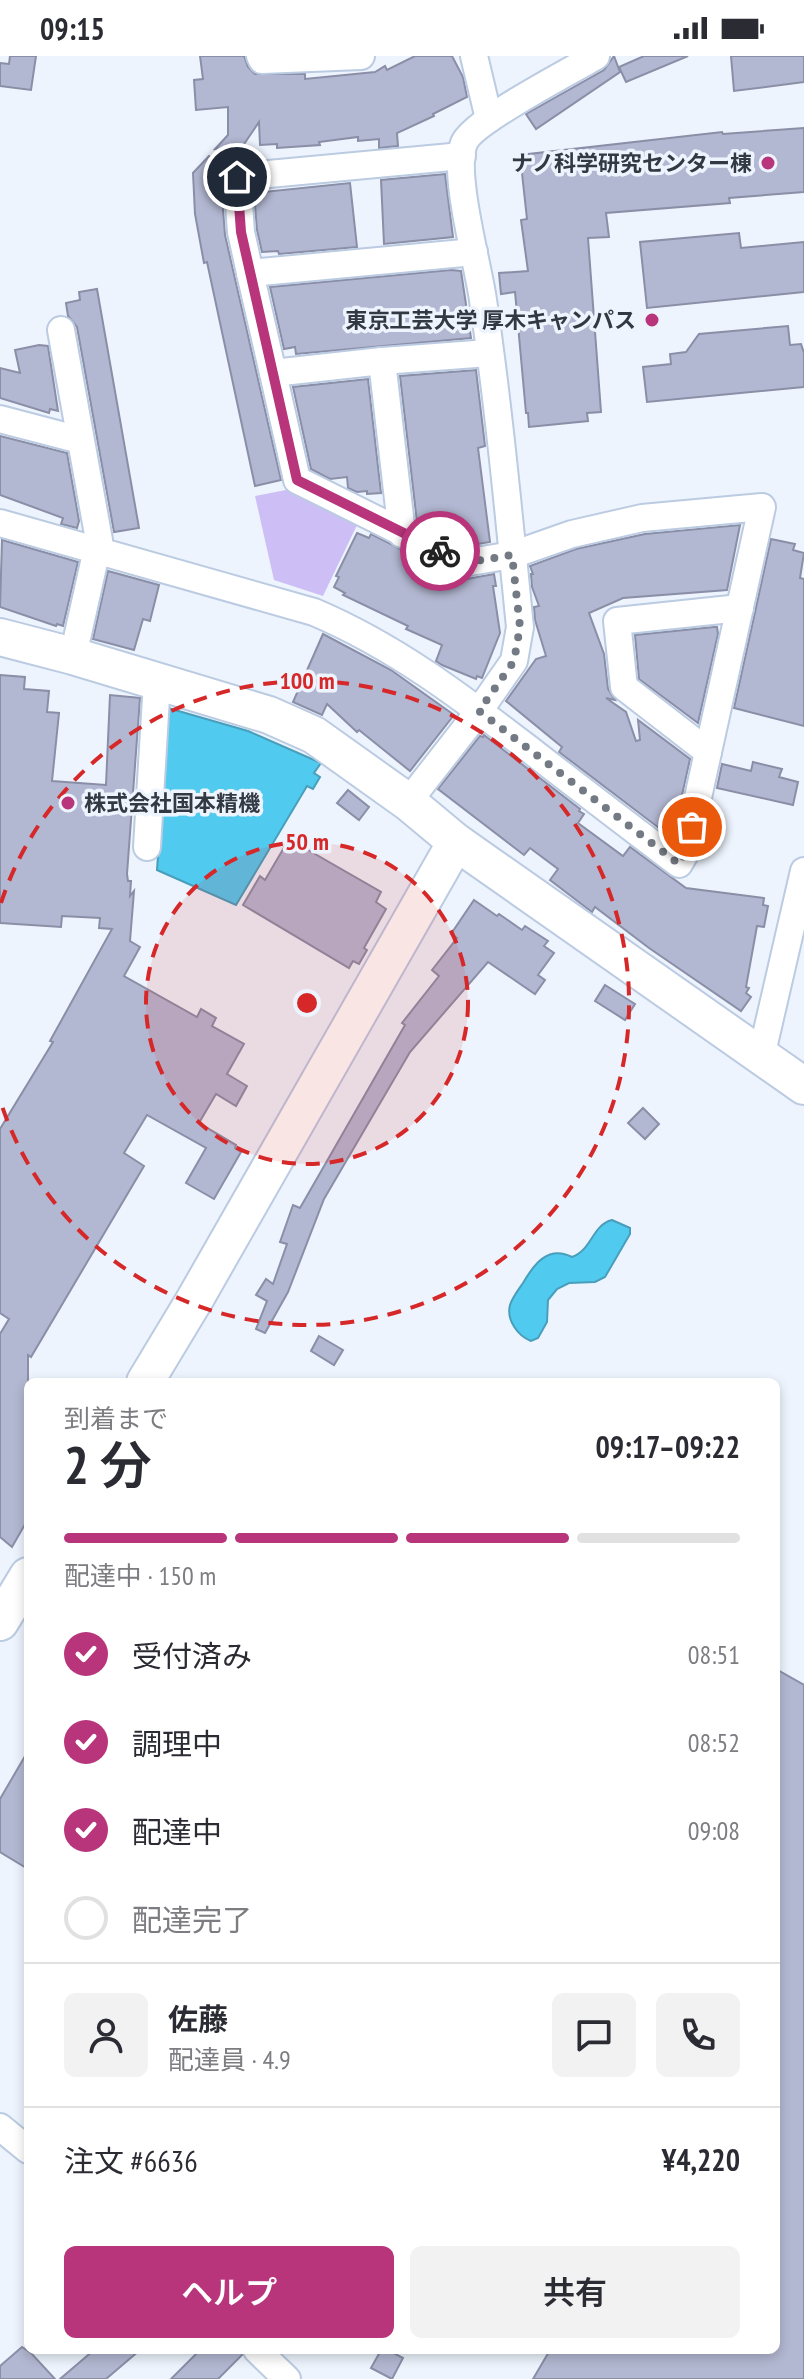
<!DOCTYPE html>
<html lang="ja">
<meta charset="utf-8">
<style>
:root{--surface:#fff;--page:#f2f2f3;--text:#2b2b33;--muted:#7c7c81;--line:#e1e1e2;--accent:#b8357b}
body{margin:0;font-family:"PT Sans Narrow","Noto Sans JP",sans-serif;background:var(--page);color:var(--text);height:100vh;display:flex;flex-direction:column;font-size:30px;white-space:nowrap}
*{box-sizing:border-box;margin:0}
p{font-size:26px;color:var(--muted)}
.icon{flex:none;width:44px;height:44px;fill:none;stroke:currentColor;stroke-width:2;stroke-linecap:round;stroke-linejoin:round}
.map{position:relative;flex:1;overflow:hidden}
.sheet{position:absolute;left:24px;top:1322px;width:756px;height:976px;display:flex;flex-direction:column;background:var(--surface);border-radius:12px;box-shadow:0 4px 12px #0003}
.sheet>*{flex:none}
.pin{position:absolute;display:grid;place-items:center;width:68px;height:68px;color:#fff;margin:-34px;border:4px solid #fff;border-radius:50%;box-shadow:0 2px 8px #0007}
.courier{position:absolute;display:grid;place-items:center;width:80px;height:80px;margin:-40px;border:6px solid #b8357b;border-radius:50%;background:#fff;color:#222;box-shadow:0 2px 10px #0007}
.summary em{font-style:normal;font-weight:600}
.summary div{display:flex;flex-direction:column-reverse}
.summary{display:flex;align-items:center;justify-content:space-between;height:136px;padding:0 40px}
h1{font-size:52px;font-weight:600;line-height:60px}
.bar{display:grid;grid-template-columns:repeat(4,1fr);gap:12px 8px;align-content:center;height:96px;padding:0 40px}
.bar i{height:10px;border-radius:6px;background:var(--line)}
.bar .current{background:var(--accent)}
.bar p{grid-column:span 4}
.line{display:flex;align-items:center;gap:20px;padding:0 40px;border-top:2px solid var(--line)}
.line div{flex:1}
.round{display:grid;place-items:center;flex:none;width:84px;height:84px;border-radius:12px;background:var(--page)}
ol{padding:0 40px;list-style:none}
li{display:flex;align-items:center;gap:24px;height:88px}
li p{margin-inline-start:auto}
li .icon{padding:8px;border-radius:50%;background:var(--accent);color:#fff;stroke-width:4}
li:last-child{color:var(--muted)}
li i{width:44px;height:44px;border:4px solid var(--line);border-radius:50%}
.action{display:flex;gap:16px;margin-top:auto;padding:16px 40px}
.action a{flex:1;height:92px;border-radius:12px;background:var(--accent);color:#fff;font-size:32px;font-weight:600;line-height:92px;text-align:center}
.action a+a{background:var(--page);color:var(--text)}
.status{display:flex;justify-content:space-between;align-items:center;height:56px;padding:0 40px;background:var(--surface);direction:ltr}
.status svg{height:22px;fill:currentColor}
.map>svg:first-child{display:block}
.green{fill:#cdbff6}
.water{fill:#51caef;stroke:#489ebb;stroke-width:2}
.building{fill:#b3b8d2;stroke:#8a8ea7;stroke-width:2}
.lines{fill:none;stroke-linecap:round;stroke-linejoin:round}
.street-casing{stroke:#bbcbe2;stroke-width:30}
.secondary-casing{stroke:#bbcbe2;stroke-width:40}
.street{stroke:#fff;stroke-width:26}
.secondary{stroke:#fff;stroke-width:36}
.done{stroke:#747a83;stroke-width:8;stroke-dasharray:0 14.4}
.route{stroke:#b8357b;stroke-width:10}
.ring{fill:none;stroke:#d62828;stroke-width:4;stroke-dasharray:14 10}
.poi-dot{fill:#b8357b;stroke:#edf4fd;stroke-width:3}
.labels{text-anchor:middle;stroke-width:7;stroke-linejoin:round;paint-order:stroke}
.poi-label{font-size:22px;font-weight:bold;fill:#333942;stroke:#edf4fd;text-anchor:end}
.centre{fill:#d62828;stroke:#edf4fd;stroke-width:4}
.ring-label{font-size:24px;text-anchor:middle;font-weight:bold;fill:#d62828;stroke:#edf4fd;stroke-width:7;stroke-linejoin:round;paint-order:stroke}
</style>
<div class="status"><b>09:15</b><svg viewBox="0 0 49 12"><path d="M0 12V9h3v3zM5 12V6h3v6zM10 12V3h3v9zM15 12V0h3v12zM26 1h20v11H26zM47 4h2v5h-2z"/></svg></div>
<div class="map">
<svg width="804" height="2323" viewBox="0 0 804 2323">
<rect width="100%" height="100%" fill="#edf4fd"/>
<polygon class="green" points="291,433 359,465 323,540 274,524 255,440"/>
<g class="water">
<polygon points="168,652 248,675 321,707 314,717 320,721 313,733 307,730 236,849 157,814"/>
<path d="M612 1164 630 1172V1178L605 1221 595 1226 569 1227 557 1233 548 1244 547 1266 538 1282 531 1285C518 1280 506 1264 510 1249 512 1242 519 1233 523 1227 534 1208 548 1189 572 1201 592 1194 592 1169 612 1164Z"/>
</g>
<g class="building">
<polygon points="10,0 36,0 31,34 0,30 0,7 9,8"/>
<polygon points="200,0 244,0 248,11 255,18 305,18 305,23 375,16 385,10 387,14 415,0 452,0 463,21 467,41 433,58 434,60 397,77 398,90 379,92 379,83 358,85 358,81 319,86 320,89 277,92 277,88 260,89 259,66 242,91 215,93 228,79 228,51 196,54 194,24 203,23"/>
<polygon points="614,0 620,16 536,73 526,58 604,14"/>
<polygon points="644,0 688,0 626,26 619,11"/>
<polygon points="731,0 804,0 804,26 734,35"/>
<polygon points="804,72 804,136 729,142 730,147 606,157 609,181 588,182 601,356 587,357 588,365 529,371 528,357 526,357 515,236 501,238 499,217 528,215 521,164 527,163 520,99 722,76 723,78"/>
<polygon points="209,100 225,111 216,128 221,128 225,179 281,424 255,430 207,206 204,207 195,158 193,117"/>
<polygon points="445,118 453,181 384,188 381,124"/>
<polygon points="350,127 357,191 279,198 278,195 262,196 257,174 254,137"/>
<polygon points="739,177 741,192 804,186 804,236 647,252 640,186"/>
<polygon points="451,214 461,215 471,282 296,298 295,291 284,293 270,231"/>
<polygon points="97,233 139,472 114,476 77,271 68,260 66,247 80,244 79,236"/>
<polygon points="788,270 790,289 801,288 804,297 804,331 647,346 643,311 671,308 670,298 686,296 699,278"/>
<polygon points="39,289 48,290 58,355 50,353 49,357 0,342 0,312 20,317 15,294"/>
<polygon points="476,314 485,390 478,392 490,486 466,490 455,485 453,465 422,468 417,466 400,320"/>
<polygon points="368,323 381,437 367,438 367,435 357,436 348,432 347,421 330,423 311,413 293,331"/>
<polygon points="0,380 67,397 79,465 77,472 61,468 63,462 0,439"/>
<polygon points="740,469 727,534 623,542 589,557 604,598 608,633 615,644 606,642 626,656 636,685 640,684 638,664 690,703 682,739 676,747 680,750 676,769 670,776 662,769 659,772 559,696 562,691 506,645 536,603 546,600 535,564 534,551 539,550 532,531 531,518 533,518 530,510 576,493 645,478"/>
<polygon points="357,477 369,482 371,478 458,522 467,523 494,518 496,530 493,530 500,577 482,622 477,620 476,623 442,609 436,605 442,589 406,573 408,570 343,539 345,537 334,531 339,521 336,520"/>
<polygon points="771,483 795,488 793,494 804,497 800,522 804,523 804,670 734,652"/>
<polygon points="2,484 78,506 63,570 57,568 56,570 0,551"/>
<polygon points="108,515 159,529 150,565 143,563 134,594 93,583"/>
<polygon points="714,571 717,571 718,578 698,667 639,623 635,579"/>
<polygon points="323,578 391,614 454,659 410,715 359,674 357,676 327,648 322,659 293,646"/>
<polygon points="0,619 25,621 24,633 49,635 47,656 59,657 52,725 106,729 110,639 140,642 127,818 128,825 131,825 130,840 134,835 130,885 140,891 124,920 197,961 201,953 216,962 212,970 244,988 227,1018 247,1030 236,1050 216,1038 199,1067 236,1089 235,1092 241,1096 214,1143 186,1127 206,1092 147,1059 124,1097 144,1110 31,1301 28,1299 28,1463 12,1491 0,1481 0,1278 9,1263 0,1257 0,1073 53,986 50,985 112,873 99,872 100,862 62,860 61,871 0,867"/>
<polygon points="484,679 580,753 579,755 584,758 578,767 623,800 630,791 686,832 764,842 763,849 768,850 764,871 757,870 746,931 749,932 746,937 751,941 741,955 649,892 595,851 592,856 584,850 550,824 558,813 530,792 524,799 438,733 480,680 483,681"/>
<polygon points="753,706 782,713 779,721 798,726 793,749 717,732 722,708 751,715"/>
<polygon points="348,734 369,751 359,764 337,747"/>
<polygon points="289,783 381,836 376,846 386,853 364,892 367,894 359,908 353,905 349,912 243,849 260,820 265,824"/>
<polygon points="474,844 497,860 499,858 522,874 525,870 548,885 544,890 554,897 538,919 545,924 535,938 488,906 410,996 324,1143 288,1236 265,1277 256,1273 267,1245 256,1239 266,1223 273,1228 287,1188 280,1186 293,1149 300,1152 405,969 402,967 439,920 432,914 457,882 451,878"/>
<polygon points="605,929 635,948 625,964 595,945"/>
<polygon points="643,1052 659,1068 645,1083 628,1067"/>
<polygon points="319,1280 343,1294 334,1309 311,1295"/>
<polygon points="776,1613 804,1629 804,2323 533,2323 550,2294 776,2294"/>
<polygon points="28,1695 28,1813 0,1796 0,1743"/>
<polygon points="22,2291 31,2297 55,2323 0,2323 0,2310"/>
<polygon points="94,2294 140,2294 106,2323 60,2323"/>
<polygon points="200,2294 241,2294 242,2299 218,2323 171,2323"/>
<polygon points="381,2294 388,2294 403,2302 392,2323 371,2312"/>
</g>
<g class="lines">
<g class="street-casing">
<g id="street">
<polyline points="260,0 262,4 361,0"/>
<polyline points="474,0 489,63"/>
<polyline points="462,100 237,121 241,176 250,217 474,196"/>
<polyline points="250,217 273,317"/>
<polyline points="61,274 99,484 73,600"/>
<polyline points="382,305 402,478"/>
<polyline points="0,363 80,384"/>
<path d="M0 467 314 556C394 590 460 640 529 693 579 732 629 770 679 808L686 796 762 451 642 462 572 478 512 499 464 507 297 424 273 317 382 305 489 297"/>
<polyline points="708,696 624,631 617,565 740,552"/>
<path d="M408 746 479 655 514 605 520 571C509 462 499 352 483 244 478 208 452 117 464 87 473 65 571 15 596 0"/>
<polyline points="147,791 157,625"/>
<polyline points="761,1001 804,815"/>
<polyline points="0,2071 28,2094"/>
<polyline points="257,2294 287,2323"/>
</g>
</g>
<g class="secondary-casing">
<g id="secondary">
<polyline points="0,581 73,600 269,659 314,679 408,746 456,786 804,1030"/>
<polyline points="145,1326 195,1243 456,786"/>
<polyline points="0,1566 28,1520"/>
</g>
</g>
<use href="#street" class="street"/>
<use href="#secondary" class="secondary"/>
</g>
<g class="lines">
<polyline class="done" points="440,495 464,507 512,499 520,571 514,605 479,655 679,808 686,796 692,771"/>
<polyline class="route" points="237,121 241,176 297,424 440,495"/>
</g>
<circle cx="307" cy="947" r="161" fill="#d62828" fill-opacity=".12"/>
<g class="ring">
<circle cx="307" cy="947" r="161"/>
<path d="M1 847A322 322 0 1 1 1 1047"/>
</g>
<g class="poi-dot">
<circle cx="768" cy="107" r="8"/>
<circle cx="652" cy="264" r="8"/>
<circle cx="68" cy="747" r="8"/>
</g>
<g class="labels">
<g class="poi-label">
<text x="752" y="115">ナノ科学研究センター棟</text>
<text x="636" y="272">東京工芸大学 厚木キャンパス</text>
<text x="84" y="755" text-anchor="start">株式会社国本精機</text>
</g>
</g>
<circle cx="307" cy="947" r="12" class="centre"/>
<g class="ring-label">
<text x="307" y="633">100 m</text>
<text x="307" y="794">50 m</text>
</g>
</svg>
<div class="pin" style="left:692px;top:771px;background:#ea580c"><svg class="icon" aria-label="bag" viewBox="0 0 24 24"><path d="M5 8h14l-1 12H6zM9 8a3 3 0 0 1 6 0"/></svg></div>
<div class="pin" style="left:237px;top:121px;background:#1f2937"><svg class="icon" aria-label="home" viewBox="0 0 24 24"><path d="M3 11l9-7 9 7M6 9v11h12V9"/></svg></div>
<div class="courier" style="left:440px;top:495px"><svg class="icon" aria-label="bike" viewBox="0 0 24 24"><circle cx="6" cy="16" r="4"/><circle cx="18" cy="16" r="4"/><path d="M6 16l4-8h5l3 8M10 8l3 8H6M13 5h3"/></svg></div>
<section class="sheet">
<div class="summary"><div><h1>2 分</h1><p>到着まで</p></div><em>09:17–09:22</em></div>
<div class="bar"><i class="current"></i><i class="current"></i><i class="current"></i><i></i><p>配達中 · 150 m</p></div>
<ol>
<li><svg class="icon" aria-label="check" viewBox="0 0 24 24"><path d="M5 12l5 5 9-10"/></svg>受付済み<p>08:51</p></li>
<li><svg class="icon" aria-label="check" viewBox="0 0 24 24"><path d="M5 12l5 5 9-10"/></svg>調理中<p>08:52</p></li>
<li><svg class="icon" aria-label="check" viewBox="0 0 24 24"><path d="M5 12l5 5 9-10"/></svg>配達中<p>09:08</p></li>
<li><i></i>配達完了</li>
</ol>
<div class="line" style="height:144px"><a class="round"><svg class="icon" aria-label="person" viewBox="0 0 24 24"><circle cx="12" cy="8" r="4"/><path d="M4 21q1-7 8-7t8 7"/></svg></a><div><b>佐藤</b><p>配達員 · 4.9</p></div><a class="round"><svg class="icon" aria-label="chat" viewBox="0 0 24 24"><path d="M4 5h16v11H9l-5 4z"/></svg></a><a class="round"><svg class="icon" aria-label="phone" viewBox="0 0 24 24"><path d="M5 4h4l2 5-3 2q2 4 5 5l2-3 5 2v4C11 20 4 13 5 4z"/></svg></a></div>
<div class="line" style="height:104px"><div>注文 #6636</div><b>¥4,220</b></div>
<div class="action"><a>ヘルプ</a><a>共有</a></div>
</section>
</div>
